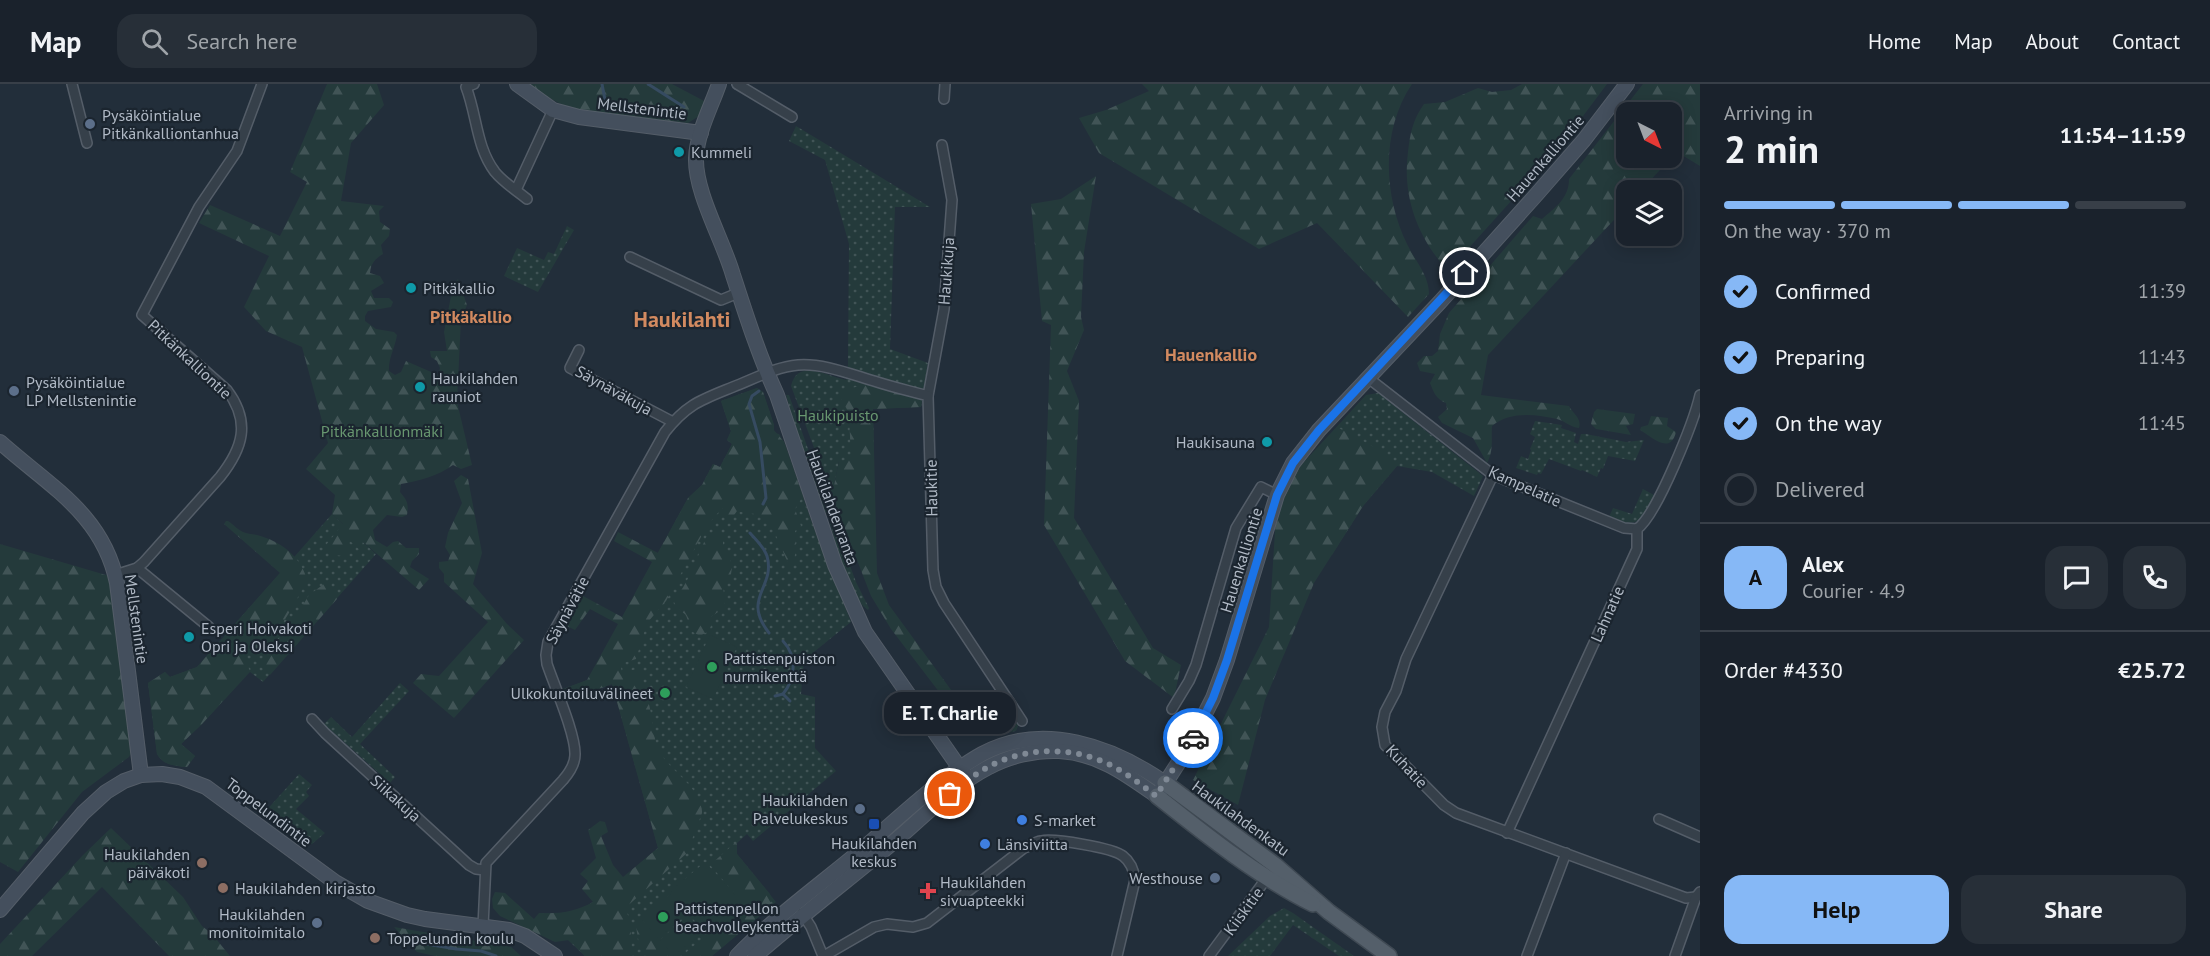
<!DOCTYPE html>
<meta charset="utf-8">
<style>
:root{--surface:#1a222c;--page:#272f38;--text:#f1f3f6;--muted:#9fa4a9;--line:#383f48;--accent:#86b8f6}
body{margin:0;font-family:"PT Sans",sans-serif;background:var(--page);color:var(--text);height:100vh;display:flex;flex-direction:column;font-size:22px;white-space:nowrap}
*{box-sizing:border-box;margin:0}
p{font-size:20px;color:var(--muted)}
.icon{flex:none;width:33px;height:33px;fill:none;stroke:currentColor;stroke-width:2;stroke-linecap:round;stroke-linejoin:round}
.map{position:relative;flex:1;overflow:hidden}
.drawer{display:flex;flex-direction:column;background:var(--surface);width:510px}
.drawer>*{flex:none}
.needle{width:39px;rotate:138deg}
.fabs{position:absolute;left:1616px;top:18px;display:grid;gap:12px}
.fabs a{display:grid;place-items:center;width:66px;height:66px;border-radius:12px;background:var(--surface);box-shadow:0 3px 15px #0003,0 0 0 2px var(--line);font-size:30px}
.pin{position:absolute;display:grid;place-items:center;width:51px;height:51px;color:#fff;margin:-26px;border:3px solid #fff;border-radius:50%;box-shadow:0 2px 6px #0007}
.courier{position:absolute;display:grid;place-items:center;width:60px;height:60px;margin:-30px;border:4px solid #1a73e8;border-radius:50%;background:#fff;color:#222;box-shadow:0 2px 8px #0007}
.bubble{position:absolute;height:42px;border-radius:18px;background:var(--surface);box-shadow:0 3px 15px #0003,0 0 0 2px var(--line);font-size:20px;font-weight:800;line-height:42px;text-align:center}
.overview em{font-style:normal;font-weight:800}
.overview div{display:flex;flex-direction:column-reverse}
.overview{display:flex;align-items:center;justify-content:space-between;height:102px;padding:0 24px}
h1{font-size:39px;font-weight:800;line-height:45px}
.bar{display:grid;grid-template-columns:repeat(4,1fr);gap:9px 6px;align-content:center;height:72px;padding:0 24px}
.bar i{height:8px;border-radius:4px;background:var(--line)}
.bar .current{background:var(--accent)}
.bar p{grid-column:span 4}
.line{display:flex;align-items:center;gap:15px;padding:0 24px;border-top:2px solid var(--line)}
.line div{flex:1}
.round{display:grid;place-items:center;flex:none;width:63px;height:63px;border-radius:18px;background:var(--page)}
ol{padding:0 24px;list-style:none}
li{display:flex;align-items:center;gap:18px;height:66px}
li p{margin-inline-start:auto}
li .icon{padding:6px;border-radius:50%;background:var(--accent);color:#111;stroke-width:4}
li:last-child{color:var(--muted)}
li i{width:33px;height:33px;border:3px solid var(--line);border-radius:50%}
.action{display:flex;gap:12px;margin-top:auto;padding:12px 24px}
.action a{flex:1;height:69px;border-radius:18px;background:var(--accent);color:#111;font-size:24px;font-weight:800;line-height:69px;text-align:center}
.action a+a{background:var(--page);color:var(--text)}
header{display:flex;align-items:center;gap:36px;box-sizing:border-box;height:84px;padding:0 30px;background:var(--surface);border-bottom:2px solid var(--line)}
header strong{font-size:28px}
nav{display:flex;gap:33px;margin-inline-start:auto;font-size:21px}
.search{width:420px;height:54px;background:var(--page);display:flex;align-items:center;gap:15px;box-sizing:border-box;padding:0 21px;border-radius:18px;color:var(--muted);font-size:22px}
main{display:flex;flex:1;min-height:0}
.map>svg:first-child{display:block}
.grass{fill:url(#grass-dots)}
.forest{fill:url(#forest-firs);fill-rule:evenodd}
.garden{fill:#243a3b}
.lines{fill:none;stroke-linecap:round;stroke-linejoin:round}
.stream{stroke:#364b61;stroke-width:3}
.street-casing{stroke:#545d68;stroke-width:12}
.secondary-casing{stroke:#545d68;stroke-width:16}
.primary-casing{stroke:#3f4953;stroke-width:18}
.street{stroke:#36404a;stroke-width:9}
.secondary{stroke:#444f5d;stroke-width:14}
.primary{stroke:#545f6a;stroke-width:15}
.done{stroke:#7f8995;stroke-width:6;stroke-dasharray:0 10.8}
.route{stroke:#1a73e8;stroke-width:8}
.service-dot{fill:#5c6f8a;stroke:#1b252f;stroke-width:2}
.culture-dot{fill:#0f9aa8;stroke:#1b252f;stroke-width:2}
.leisure-dot{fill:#2e9e5b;stroke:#1b252f;stroke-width:2}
.shop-dot{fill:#3f7fe0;stroke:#1b252f;stroke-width:2}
.transit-dot{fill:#1a4fb4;stroke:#1b252f;stroke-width:2}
.education-dot{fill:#8d6e63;stroke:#1b252f;stroke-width:2}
.health-dot{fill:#e0444e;stroke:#1b252f;stroke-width:2}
.labels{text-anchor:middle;stroke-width:4.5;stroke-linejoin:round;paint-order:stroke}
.street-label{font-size:16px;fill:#b1bac6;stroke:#1b252f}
.poi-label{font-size:16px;fill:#b1bac6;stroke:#1b252f;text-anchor:start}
.park-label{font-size:16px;fill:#689770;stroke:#1b252f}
.neighbourhood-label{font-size:18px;font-weight:bold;fill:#d28a60;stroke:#1b252f}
.district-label{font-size:22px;font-weight:bold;fill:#d28a60;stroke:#1b252f}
</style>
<header>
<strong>Map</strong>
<div class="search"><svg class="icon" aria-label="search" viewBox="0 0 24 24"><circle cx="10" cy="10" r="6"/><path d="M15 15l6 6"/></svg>Search here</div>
<nav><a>Home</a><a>Map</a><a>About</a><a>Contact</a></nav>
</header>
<main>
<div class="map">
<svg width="1700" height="872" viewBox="0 0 1700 872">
<defs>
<pattern id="grass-dots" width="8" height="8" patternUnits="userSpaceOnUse" patternTransform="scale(1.5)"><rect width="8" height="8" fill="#243a3b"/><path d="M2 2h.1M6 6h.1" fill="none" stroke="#415456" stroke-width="1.8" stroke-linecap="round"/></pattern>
<pattern id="forest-firs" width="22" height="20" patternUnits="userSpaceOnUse" patternTransform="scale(1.5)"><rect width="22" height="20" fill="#243a3b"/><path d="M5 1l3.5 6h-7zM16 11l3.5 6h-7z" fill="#415456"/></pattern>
</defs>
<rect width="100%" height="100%" fill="#222e3a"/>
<g class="grass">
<path d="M796 42 930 123H895L890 265 928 279 921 323 873 325 874 378 839 377 832 412 791 302C798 274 826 292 846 296L848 281 849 160 825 76 789 57Z"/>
<polygon points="567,142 574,146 538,208 504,192 517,164 544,176 548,168 554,170"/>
<path d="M757 304 763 308 774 341V349L779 350 784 358 815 447 851 538 804 576 801 610 815 613V664L836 687 753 757 747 750 737 759V770L776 818 712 872H585L539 829C553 830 566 830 580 825 601 817 639 779 658 764L612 600 566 617 563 605 588 596 688 414 702 401 713 380 720 383 732 360 727 356 731 347 721 317Z"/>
<polygon points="1378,309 1483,392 1474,412 1432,388 1397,382 1363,422 1332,471 1294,389 1366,311"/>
<path d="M786 311H789L831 430 829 432C806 406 796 345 786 311Z"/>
<polygon points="1535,337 1562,341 1561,344 1576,349 1574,358 1578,360 1581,350 1586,350 1626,358 1644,356 1635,377 1608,372 1603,385 1601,384 1597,393 1582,386 1581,387 1549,375 1541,390 1538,389 1537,391 1516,384 1521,372 1528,375 1531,366 1530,365 1535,353 1530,350"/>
<path d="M1643 405 1654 411C1642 438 1639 445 1609 433L1613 424 1632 430Z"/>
<path d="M332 430 376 470 263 598 250 588 202 640 181 660 195 672 187 683C175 682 163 681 157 670L148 599 165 588 170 593 197 583Z"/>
<path d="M834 438 856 498 869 524 868 526C842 507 840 467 830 440Z"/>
<polygon points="400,599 409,607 360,660 395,693 390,699 324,640 331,633 352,653"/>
<polygon points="299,690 312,701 306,708 309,712 296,725 325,749 312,760 309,760 298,751 296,742 288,737 279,742 263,730"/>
<polygon points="1284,824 1293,829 1354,872 1339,872 1293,841 1270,872 1228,872 1270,832"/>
</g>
<g class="forest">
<path d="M327 0H377L384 21 351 59 341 117 384 122 379 127 380 138 390 145 389 152 381 161 383 170C375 175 371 179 370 189L380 192 384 199 371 207 374 214H389L393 218 391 223 368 227 365 232V237L376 245 394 248 397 251C395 264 388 275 389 287L395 291 401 288 406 277 438 291 440 284 437 277 431 273 430 267H447L444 248 453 202 458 195 467 221 461 235 457 318 472 381 461 385 453 381C438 392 419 397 401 400L400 408C407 416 409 420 407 431L402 433 387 431 373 446 375 456 387 463 393 458 398 457 406 464H419V470L412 477 410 483 429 495 419 506 363 458 360 466 350 457 347 458 348 471C337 473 330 471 326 461L343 440 332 430 335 411 306 385 328 359 302 263 266 247 244 223 269 172 199 139 210 121 280 152 307 98 290 88Z"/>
<polygon points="528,0 672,0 706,18 699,32 688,39 573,26 541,10"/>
<path d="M1142 0H1412C1381 46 1383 111 1407 160 1415 177 1429 191 1429 210L1408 233 1317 139 1259 165 1099 69 1079 34 1106 26 1149 7Z"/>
<path d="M1522 0H1607L1559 64 1448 187C1418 154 1402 113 1408 68 1410 50 1413 35 1424 20L1445 18 1478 4 1492 8 1511 6Z"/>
<path d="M1643 0H1700V82L1677 68 1641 106H1626V123L1488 271 1481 311 1569 322C1573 330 1582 334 1579 344 1570 343 1565 337 1557 335 1536 330 1509 327 1492 342 1491 355 1494 366 1487 379L1473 354 1442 339 1438 333 1447 325 1446 319C1436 315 1434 309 1430 299L1435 290 1420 287 1417 279 1424 272H1432L1438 267 1440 250 1449 229 1533 132 1542 135C1556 123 1569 114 1569 95ZM1626 28H1671V74H1626Z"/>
<polygon points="1096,92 1084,168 1081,233 1084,246 1067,287 1079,317 1074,434 1153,564 1181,581 1174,614 1125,577 1044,441 1051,241 1042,237 1031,120 1061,115"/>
<polygon points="867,300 922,315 921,323 873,325 877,489 889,521 965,625 992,629 1005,621 1014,629 1019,640 1016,647 994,651 972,651 891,545 871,512 832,412 839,377 851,376 849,329 840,313 844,306"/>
<path d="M757 304 763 308 774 341 773 345 784 358 803 412 795 425 801 442 795 447C797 460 796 473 791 486L767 431C765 432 740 428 737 427L732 434V441C727 435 727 428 722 424L707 442 666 517 647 539 636 575 620 580 622 588 638 585 641 588C644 603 649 618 652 634 654 649 654 660 663 673 675 690 703 707 702 729L687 769 624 825 630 834 632 872H585L569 856 555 858 500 832 493 824 492 815 495 808 505 809 534 835 539 829C559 830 575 828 593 818L582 805 588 797 580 790 596 774 588 746 600 737 605 738 608 748 601 752 613 781 623 793 658 764 612 600 566 617 563 605 587 596 618 540 590 525 575 546 567 542 583 512 622 533 652 478 614 457 618 448 658 469 688 414 702 401 713 380 720 383 732 360 727 356 731 347 721 317Z"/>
<polygon points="1597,325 1635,330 1633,340 1626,342 1631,351 1596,345 1591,340 1594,328"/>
<path d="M1651 332 1668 334 1667 342 1676 348C1670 372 1651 352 1640 346L1641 343 1648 341Z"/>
<polygon points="1337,343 1385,369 1397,382 1363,422 1314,499 1265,616 1238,721 1193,696 1269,543 1276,431 1294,389"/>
<polygon points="461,391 468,395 482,469 473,500 507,540 524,556 454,634 413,599 421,590 439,592 488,538 444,498 444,490 439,484 439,478 448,477 450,471 445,463 448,449 462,419 454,397"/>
<path d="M226 437H228C233 440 238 446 243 448 247 450 252 450 257 451 280 457 301 472 307 496 293 522 277 557 249 571L244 569 225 551 280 489 224 440Z"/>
<path d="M708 450 718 451 723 455V467L730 474 732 483 731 490 723 502 725 519 721 526 709 534 712 539 709 547 700 552 691 547 686 531 677 524 673 516C688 503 698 469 708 450Z"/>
<polygon points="0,460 106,491 110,490 131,669 129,673 82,708 18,788 0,778"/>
<polygon points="324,500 331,505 337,515 270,591 261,583 264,572 291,541 309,511"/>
<path d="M219 558C232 565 245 573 250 587L202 640 181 660 195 672 187 683C175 682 163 681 157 670L148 599 165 588 170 593 197 583Z"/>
<polygon points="111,744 183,813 202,842 212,850 230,872 169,872 102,803 32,872 0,872 0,860 83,771"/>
<polygon points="735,759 737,760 737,770 770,810 771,816 768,825 712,872 682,872 743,819 710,781"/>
<path d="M640 838 670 872H646C638 862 637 851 636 839Z"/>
<polygon points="394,843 511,863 521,872 435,872 417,868"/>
</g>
<g class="garden">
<polygon points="710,551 737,563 713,615 686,603"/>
<polygon points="705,778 725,800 691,830 671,807"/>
<polygon points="726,801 742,819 708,849 692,831"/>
<polygon points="670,810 687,829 658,854 642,836"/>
<polygon points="688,831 703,848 674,872 660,856"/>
</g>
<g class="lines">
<g class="stream">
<polyline points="602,0 606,21"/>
<polyline points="648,0 684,23"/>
<polyline points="759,307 752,312 749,320 760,358 766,414 763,420"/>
<path d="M750 449C756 456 764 463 767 472 776 504 741 513 769 549"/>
<path d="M783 557C797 572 796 594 783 610L790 617"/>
<polyline points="775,612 783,610"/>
<polyline points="409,857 456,865 481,867 496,872"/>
</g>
<g class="street-casing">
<g id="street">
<polyline points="72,0 87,59"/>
<path d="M474 0 466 3C477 31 476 63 495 88 504 99 516 106 527 115"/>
<polyline points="737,0 792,33"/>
<polyline points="944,15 945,0"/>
<polyline points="516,106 553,26"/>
<polyline points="630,173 721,216 738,209"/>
<polyline points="579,266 570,284 673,338"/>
<polyline points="1367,293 1493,391 1624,444 1637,445"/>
<polyline points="928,312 944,225 952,116 942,61"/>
<polyline points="1493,391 1406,575 1396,607 1385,628 1382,643 1385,661 1444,721 1456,729 1686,814 1696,813"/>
<path d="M1637 445C1657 431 1694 337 1700 311"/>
<polyline points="137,484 209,543"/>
<path d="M115 491 137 484 144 478 220 393C243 364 251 338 227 306L142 231 199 123 237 67 262 0"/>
<polyline points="1172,625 1189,597 1196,581 1236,444 1261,403 1277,411"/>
<polyline points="312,635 325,649 469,781 476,785 485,786"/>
<polyline points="1659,735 1700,753"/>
<polyline points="1507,749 1637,465 1637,445"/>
<polyline points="802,829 811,843 823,872"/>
<path d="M483 842 486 779 563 696C569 689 575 681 575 671 576 651 554 601 547 580L546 571 548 558 665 348C687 320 701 316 733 303 754 295 775 283 798 281 823 279 850 290 874 297 892 303 910 307 928 312L933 486 936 503 944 519 1022 637"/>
<path d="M824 872 874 843 887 840 913 843 927 839 1024 764C1029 762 1035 758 1041 757 1054 754 1113 764 1123 772 1131 778 1134 787 1135 796L1117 872"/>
<polyline points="1209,872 1269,791"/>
<polyline points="1527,872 1566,769"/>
<polyline points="1675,872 1696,813 1700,808"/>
</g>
</g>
<g class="secondary-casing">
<g id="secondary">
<polyline points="517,0 553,26 579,33 701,49"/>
<path d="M719 0C711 23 697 49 696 74 695 109 723 156 733 191 746 231 759 272 777 311L835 481 865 548 968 696"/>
<path d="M0 358C49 402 103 430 117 499L141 691"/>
<polyline points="0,826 83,729 106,708 124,697 141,691 162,690 180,693 206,703 335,798 368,817 407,831 425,835 509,846 525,852 555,872"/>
<path d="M737 872C774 834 817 803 858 769 894 738 941 693 982 670 1043 637 1113 663 1165 699"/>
<path d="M755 872C801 832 849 795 896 756 925 731 954 701 989 683 1009 672 1036 666 1059 667 1098 669 1126 690 1157 712L1186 667 1213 614 1227 576 1277 411 1293 379 1319 346 1440 218 1536 111 1584 56 1627 0"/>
</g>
</g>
<g class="primary-casing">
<g id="primary">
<polyline points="1165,699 1275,781 1329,828 1389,872"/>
<path d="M1157 712C1206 751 1257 792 1313 820"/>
</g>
</g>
<use href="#street" class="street"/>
<use href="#secondary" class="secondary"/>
<use href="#primary" class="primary"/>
</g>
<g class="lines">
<path class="done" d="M950 710C963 700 975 690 988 683 1026 662 1077 662 1114 683 1129 691 1143 702 1156 712L1193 654"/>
<polyline class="route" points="1193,654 1213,614 1227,576 1277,411 1293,379 1319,346 1465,189"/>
</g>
<g class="service-dot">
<circle cx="90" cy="40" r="6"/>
<circle cx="14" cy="307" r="6"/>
<circle cx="860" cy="725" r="6"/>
<circle cx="1215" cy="794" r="6"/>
<circle cx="317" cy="839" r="6"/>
</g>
<g class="culture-dot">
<circle cx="679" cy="68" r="6"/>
<circle cx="411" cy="204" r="6"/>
<circle cx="420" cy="303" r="6"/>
<circle cx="1267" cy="358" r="6"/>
<circle cx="189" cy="553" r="6"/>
</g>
<g class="leisure-dot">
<circle cx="712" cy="583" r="6"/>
<circle cx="665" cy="609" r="6"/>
<circle cx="663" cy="833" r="6"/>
</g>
<g class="shop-dot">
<circle cx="1022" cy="736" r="6"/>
<circle cx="985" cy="760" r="6"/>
</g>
<rect class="transit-dot" x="868" y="734" width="12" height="12" rx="3"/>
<g class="education-dot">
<circle cx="202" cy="779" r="6"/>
<circle cx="223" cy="804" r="6"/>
<circle cx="375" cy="854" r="6"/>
</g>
<path class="health-dot" d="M925 798h6v6h6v6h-6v6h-6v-6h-6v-6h6z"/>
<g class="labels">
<g class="street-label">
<text transform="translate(642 24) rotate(7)" y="6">Mellstenintie</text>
<text transform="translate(1545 74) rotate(-49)" y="6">Hauenkalliontie</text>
<text transform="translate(946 187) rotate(-86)" y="6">Haukikuja</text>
<text transform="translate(190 275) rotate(43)" y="6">Pitkänkalliontie</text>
<text transform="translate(614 306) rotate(29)" y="6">Säynäväkuja</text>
<text transform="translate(1525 402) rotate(24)" y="6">Kampelatie</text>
<text transform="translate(931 404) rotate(-91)" y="6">Haukitie</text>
<text transform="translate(833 423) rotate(70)" y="6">Haukilahdenranta</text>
<text transform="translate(1241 476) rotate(-73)" y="6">Hauenkalliontie</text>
<text transform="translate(567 526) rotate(-62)" y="6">Säynävätie</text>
<text transform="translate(1607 530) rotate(-66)" y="6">Lahnatie</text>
<text transform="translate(137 535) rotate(82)" y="6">Mellstenintie</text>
<text transform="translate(1407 682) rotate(47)" y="6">Kuhatie</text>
<text transform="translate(396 714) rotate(42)" y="6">Siikakuja</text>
<text transform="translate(269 728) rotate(37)" y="6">Toppelundintie</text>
<text transform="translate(1241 734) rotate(36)" y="6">Haukilahdenkatu</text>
<text transform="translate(1243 827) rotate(-54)" y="6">Kiiskitie</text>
</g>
<g class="poi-label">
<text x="102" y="37">Pysäköintialue<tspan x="102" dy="18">Pitkänkalliontanhua</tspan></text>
<text x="691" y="74">Kummeli</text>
<text x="423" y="210">Pitkäkallio</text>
<text x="432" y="300">Haukilahden<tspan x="432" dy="18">rauniot</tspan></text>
<text x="26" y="304">Pysäköintialue<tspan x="26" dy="18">LP Mellstenintie</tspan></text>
<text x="1255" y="364" text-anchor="end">Haukisauna</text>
<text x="201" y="550">Esperi Hoivakoti<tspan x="201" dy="18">Opri ja Oleksi</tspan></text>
<text x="724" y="580">Pattistenpuiston<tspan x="724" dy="18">nurmikenttä</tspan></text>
<text x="653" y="615" text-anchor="end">Ulkokuntoiluvälineet</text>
<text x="848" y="722" text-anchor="end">Haukilahden<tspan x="848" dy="18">Palvelukeskus</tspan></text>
<text x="1034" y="742">S-market</text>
<text x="874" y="765" text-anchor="middle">Haukilahden<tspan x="874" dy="18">keskus</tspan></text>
<text x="997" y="766">Länsiviitta</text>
<text x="190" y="776" text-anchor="end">Haukilahden<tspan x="190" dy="18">päiväkoti</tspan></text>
<text x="1203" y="800" text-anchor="end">Westhouse</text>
<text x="940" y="804">Haukilahden<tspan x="940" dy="18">sivuapteekki</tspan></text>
<text x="235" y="810">Haukilahden kirjasto</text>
<text x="675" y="830">Pattistenpellon<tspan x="675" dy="18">beachvolleykenttä</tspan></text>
<text x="305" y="836" text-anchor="end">Haukilahden<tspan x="305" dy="18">monitoimitalo</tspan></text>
<text x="387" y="860">Toppelundin koulu</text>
</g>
<g class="park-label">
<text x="838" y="337">Haukipuisto</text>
<text x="382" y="353">Pitkänkallionmäki</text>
</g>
<g class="neighbourhood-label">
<text x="471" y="239">Pitkäkallio</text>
<text x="1211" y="277">Hauenkallio</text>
</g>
<g class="district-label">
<text x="682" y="243">Haukilahti</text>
</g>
</g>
</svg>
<div class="fabs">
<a><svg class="needle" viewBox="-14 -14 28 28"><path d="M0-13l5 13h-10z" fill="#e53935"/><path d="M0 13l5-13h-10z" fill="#9fa4a9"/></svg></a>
<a><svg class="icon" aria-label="layers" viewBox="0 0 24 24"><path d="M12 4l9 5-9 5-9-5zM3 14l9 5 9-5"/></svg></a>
</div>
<div class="pin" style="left:950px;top:710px;background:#ea580c"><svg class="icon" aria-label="bag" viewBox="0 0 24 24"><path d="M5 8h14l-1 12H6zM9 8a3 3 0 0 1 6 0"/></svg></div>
<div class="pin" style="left:1465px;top:189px;background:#1f2937"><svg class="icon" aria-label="home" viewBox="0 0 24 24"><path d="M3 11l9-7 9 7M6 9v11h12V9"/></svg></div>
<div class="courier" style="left:1193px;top:654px"><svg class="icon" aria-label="car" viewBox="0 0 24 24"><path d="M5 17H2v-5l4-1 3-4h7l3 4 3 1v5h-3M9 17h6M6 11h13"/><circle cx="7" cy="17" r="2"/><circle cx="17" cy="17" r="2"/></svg></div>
<div class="bubble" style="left:884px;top:608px;width:132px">E. T. Charlie</div>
</div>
<section class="drawer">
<div class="overview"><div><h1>2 min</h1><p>Arriving in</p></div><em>11:54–11:59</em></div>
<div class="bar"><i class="current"></i><i class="current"></i><i class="current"></i><i></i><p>On the way · 370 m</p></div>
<ol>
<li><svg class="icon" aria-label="check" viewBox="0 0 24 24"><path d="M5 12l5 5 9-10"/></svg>Confirmed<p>11:39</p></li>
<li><svg class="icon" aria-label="check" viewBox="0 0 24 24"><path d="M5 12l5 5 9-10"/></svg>Preparing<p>11:43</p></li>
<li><svg class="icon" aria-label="check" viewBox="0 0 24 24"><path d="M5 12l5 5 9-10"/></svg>On the way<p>11:45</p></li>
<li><i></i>Delivered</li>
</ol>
<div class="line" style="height:108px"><b class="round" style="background:var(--accent);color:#111">A</b><div><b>Alex</b><p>Courier · 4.9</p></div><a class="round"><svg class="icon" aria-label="chat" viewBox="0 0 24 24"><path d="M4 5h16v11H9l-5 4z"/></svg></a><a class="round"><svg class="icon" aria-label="phone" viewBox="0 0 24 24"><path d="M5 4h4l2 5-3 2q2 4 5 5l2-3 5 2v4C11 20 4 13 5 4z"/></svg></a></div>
<div class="line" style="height:78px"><div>Order #4330</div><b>€25.72</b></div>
<div class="action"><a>Help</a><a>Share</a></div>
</section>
</main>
